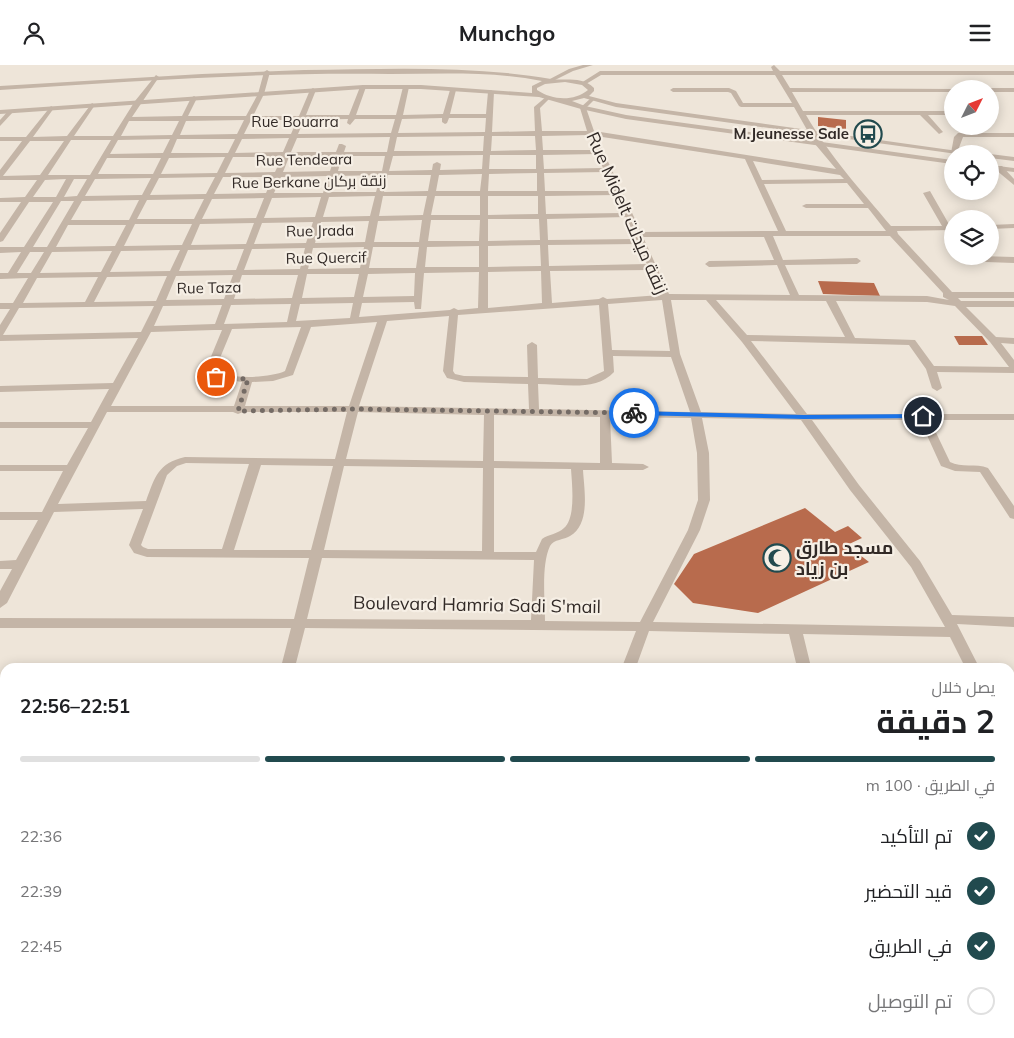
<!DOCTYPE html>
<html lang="ar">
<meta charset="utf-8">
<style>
:root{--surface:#fff;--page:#f2f2f2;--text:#202124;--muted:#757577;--line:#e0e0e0;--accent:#214a4e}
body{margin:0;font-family:Mulish,Cairo,sans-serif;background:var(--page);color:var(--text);direction:rtl;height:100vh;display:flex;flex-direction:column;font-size:19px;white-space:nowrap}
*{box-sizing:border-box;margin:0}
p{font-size:16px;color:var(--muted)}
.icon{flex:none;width:28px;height:28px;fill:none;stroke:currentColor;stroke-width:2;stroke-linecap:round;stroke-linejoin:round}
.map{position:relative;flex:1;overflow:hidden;direction:ltr}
.side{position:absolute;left:0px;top:598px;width:1015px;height:376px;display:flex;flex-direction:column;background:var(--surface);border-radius:15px 15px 0 0;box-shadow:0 2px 12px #0003;direction:rtl}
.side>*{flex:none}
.needle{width:32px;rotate:48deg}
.controls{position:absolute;left:944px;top:15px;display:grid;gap:10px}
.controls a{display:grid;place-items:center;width:55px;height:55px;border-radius:50%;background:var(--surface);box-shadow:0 2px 12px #0003;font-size:25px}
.pin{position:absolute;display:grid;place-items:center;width:42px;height:42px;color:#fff;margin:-21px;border:2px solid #fff;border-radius:50%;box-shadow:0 1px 5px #0007}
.courier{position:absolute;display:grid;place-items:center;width:50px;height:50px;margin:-25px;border:4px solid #1a73e8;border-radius:50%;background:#fff;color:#222;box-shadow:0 1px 6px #0007}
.head em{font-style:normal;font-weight:700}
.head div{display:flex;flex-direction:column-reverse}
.head{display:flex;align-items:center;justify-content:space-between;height:85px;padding:0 20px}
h1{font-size:32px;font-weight:700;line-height:38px}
.bar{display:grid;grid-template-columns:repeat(4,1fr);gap:8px 5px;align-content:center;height:60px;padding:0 20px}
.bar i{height:6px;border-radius:4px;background:var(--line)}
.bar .selected{background:var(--accent)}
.bar p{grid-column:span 4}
ol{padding:0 20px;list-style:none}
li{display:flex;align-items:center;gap:15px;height:55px}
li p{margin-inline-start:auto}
li .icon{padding:5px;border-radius:50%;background:var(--accent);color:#fff;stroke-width:4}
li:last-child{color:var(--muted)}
li i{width:28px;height:28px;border:2px solid var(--line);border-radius:50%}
header{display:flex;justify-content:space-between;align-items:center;height:65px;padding:0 20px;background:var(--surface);font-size:22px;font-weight:700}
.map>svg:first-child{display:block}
.building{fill:#b86b4d}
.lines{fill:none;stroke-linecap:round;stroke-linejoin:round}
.minor{fill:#c4b5a7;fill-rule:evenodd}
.tertiary{fill:#c4b5a7;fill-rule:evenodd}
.route{fill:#1a73e8}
.done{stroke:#746b65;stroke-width:5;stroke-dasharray:0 9}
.labels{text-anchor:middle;stroke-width:4.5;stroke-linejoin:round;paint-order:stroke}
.far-street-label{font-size:15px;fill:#322a27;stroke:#f6efe5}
.far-poi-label{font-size:15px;font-weight:bold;fill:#322a27;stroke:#f6efe5;text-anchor:end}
.street-label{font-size:18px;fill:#322a27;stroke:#f6efe5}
.poi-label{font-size:18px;font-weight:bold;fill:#322a27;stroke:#f6efe5;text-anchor:start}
</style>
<header><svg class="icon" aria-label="menu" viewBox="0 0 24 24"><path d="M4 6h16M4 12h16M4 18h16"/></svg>Munchgo<svg class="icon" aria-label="person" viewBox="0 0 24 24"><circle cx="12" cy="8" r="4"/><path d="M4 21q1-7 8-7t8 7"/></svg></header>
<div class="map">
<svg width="1014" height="973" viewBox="0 0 1014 973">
<rect width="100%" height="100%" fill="#eee5d9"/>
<g class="building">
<polygon points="818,52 846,55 846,64 818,61"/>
<polygon points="818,216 874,218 880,231 823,229"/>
<polygon points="954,271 982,271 988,280 959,280"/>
<polygon points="805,443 835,467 848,461 862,473 847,480 869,497 758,548 693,538 674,519 694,489"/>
</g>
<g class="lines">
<g class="minor">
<polygon points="583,0 593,0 573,6 553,16 548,15 569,4"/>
<path d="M774 0 780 6H1014V10H782L790 23 954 24 952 27H792L803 46H952V50H928L943 67 939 69 920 50H806C831 93 860 124 891 161H942L923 128 930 126 950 161H952V165L897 166 898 169 952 227H1014V233H958L961 236H1014V242H966L996 272 1014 273V279L1001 278 1014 295V308L937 307 942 323 937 326 932 323 926 304 909 280 751 276 807 349H1014V355H930L950 397C961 403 976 398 988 403L1014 441V454L1010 453 980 407 955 406 941 401 920 355H812L859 420 920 496 952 550 1014 552V562L957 559 979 602H965L950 572 803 569 811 602H797L789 569 649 566 636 602H622L636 566 305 563 295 602H281L291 563H0V553L294 554 309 493 147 492 134 488 129 480 143 444 54 447 7 538 0 543V526L12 504H0V496L16 495 38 455H0V447H42L63 406H0V400H67L88 363H0V357H91L109 324 0 327V321L113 318 138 273 0 276V260L10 244H0V238H13L28 213 0 214V208H8L21 187 0 188V182H24L53 137H29L3 176 0 177V168L21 137H0V133L25 132 37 115H0V105L22 76H0V72H26L51 41 54 43 33 72 67 71 92 38 95 40 74 71H113L135 36 156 10 159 12 132 52 182 51 191 33 194 31 197 33 188 51H246L258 29 264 7 267 5 270 7 264 29 253 51H299L310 25 313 23 316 25 306 50H349L360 22 363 20 366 22 356 50H396L403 22 406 20 409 22 403 50 443 49 450 25 453 23 456 25 450 49H486L488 27 491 25 494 27 492 67 535 66 534 42 547 31 550 33 540 43 542 66H587L580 43 591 33 594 35 586 43 594 66 836 104 815 79 794 42H741L739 41 731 28 728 27H673L670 25 673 23H729L736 26 743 38H792L775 10H601L586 19 581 18 600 6H773L771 2ZM442 53V57L445 59 447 58 449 53H486L485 67 398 68 402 54ZM348 54 347 58 350 60 355 54H395L391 68 298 69 304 55ZM244 55 237 69 180 70 186 56ZM251 55H297L291 69H244ZM129 56H179L172 70 121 71ZM589 70 595 85H543L542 71ZM484 71 483 86H394L397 72ZM492 71H535L536 85 491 86ZM596 71 745 94 778 166 641 167ZM390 72 387 87H344L346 81 342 79H339L336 87H291L297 73ZM289 73 283 87 235 88 242 74ZM170 74 163 88 110 89 118 75ZM177 74H235L228 88H171ZM71 75H111L90 110H48ZM30 76H64L40 110 3 111ZM597 89 603 103 544 104 543 90ZM483 90 482 104 440 105 441 99 437 97 433 99 432 105 389 106 393 91ZM490 90H536V104H489ZM335 91 330 106 283 107 289 92ZM342 91H385L382 106H338ZM225 92 217 108 161 109 169 93ZM233 92H282L275 107 225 108ZM107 93H161L153 109H98ZM753 96 840 110 844 114 762 115ZM605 107 614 126H545L544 108ZM537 108V126H488L489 109ZM482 109 480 126H436L439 110ZM381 110 376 127H331L336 111ZM388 110H431L428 126 384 127ZM328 111 323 128H274L281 112ZM215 112 206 129 150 130 159 113ZM223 112H273L266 128 214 129ZM151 113 142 130 85 131 95 114ZM66 114 56 132H33L45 115ZM74 114H87L77 131 64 132ZM847 118 864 139H806L802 141 806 143H868L886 166H786L764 119ZM616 130 623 148 546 149 545 131ZM375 131 370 151 323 152 329 132ZM383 131H427L423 150 379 151ZM435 131H480V150H431ZM488 131H538V149L488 150ZM321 132 315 152 264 153 272 133ZM264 133 256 153 202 154 212 134ZM204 134 194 154H137L147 135ZM139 135 129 155H71L82 136ZM61 136H74L47 182H33ZM626 152 635 174 548 175 547 154ZM488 154H539L540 175 488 176ZM422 155 419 177H374L378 156ZM431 155H480L479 176H428ZM369 156 365 177 315 178 321 157ZM313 157 306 178 254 179 262 158ZM254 158 246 179 191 180 200 159ZM135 159H192L182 180 124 181ZM68 160H126L115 181 56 182ZM773 171H890L943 228V232L949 235 927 231 799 230 785 200 857 199 861 196 857 193 783 195ZM643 172H764L774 195 709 196 705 199 709 202 777 200 790 230 669 229ZM637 179 647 199 549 201 548 180ZM540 180 541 201 488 202V181ZM479 181V202H425L427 182ZM364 182 360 203 308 204 313 183ZM373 182H419L416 203H369ZM305 183 300 204 244 205 252 184ZM244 184 236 205 179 206 188 185ZM180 185 170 206 110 207 121 186ZM112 186 101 207 40 208 52 187ZM30 187H44L31 208H17ZM649 205 660 230 607 234 603 232 599 234 552 238 550 206ZM541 206 542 238 488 243V207ZM479 207 478 243 458 245 454 243 450 245 359 252 362 238 414 237 415 244H421L424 208ZM415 208 414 231 363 232 368 209ZM307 209H359L354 232 302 233ZM233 210 224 234 166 235 176 211ZM242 210H298L292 233 234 234ZM167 211 156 236 94 237 107 212ZM98 212 85 237 23 238 37 213ZM662 235 670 286 612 285 608 239ZM671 235H706L742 277 796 349 701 347 680 289ZM716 235 826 236 845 272 747 270ZM836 236 927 237 955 241 990 277 1009 302 934 301 915 275 855 273ZM353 238 350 253 296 256 300 239ZM291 239 287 257 224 259 231 240ZM222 240 215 259 154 261 163 241ZM599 240 604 306 587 314 538 313 537 280 532 277 527 280 528 312 464 311 455 309 453 306 458 250ZM154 241 141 267 3 270 19 243ZM449 251 443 306 447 313 464 317 528 319 529 344 359 341 387 256ZM377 257 349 341H245L252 317 273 316 293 310 311 262ZM301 262 285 306C270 313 229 315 215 305L232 264ZM214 265H222L205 306 211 312 242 317 234 341H111L151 267ZM613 291 671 292 690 347 539 344 538 319C562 319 596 327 614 307ZM107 347H233L238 349 243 347H347L335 394 185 392C158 398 155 412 146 436L58 439ZM358 347 484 350 483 396 346 394ZM494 350 600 352V398L494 396ZM610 352 691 353 697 388 698 435 688 465 640 557 545 556C545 535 541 500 550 481 554 474 564 475 570 471 591 459 584 424 583 405H643L649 402 643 399 612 398ZM702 353 801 355 850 425 911 502 945 562 653 557 700 465 710 435 709 388ZM186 398 249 399 222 484H148L143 482 141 480 167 410 177 401ZM261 400 333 401 311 485H234ZM344 401 483 403 482 486 324 485ZM494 403 571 404C572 419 576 453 564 463 558 469 549 469 542 474L536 487H494ZM322 493 534 495 531 555 307 554Z"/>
<polygon points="990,23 1014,23 1014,27 990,27 990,24 988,24"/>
<polygon points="9,45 14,46 0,61 0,55"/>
<polygon points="958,68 1014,68 1014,72 963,72 957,88 951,88 954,72"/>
<polygon points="996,101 1002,101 1014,114 1014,120 996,105"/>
<polygon points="1014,159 1014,163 990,164 990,160"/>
<polygon points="979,191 1014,192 1014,198 986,197"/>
<polygon points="1010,668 1014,669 1014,688 1010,687"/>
<rect x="0" y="831" width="5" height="16"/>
<rect x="1010" y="836" width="4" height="16"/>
<polygon points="403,969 421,969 420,973 402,973"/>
<rect x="562" y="969" width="18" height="4"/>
<polygon points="662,969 682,969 683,973 663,973"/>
<polygon points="850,969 868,969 869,973 851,973"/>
</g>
<g class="tertiary">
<path d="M304 5C386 4 470 0 551 14 566 16 582 11 594 23V26L589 31 616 38 979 89H957L616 42 584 33 572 36 585 41 626 50 952 95V99L626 54 581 44 539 32 421 24H363L0 49V45L363 20H421L532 28V21L542 16C492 6 441 9 390 9 260 7 130 16 0 25V21L202 9ZM565 17 582 20 588 25C573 37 552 35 537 25V23L545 19Z"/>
<polygon points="990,89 1014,92 1014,96 990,93"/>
<polygon points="990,100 1014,103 1014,107 990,104"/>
</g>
</g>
<polygon class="route" points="631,346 804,350 923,349 927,351 923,353 804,354 634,350"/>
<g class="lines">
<polyline class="done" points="216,312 248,314 238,346 353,344 634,348"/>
</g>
<defs>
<g id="bus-ring" transform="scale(1.4375)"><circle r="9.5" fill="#f6efe5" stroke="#214a4e" stroke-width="1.5"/><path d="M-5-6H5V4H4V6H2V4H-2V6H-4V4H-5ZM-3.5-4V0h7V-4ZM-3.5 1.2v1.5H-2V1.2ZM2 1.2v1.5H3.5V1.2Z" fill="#214a4e"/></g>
<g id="mosque-ring" transform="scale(1.4375)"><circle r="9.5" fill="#f6efe5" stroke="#214a4e" stroke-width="1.5"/><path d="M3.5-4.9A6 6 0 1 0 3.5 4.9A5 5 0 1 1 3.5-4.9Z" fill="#214a4e"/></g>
</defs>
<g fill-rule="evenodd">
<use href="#bus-ring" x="868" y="69"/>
<use href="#mosque-ring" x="777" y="493"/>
</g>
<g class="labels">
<g class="far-street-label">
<text x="295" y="62">Rue Bouarra</text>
<text transform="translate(304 95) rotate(-1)" y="5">Rue Tendeara</text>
<text transform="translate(309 117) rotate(-1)" y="5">Rue Berkane زنقة بركان</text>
<text transform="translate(320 166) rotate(-1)" y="5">Rue Jrada</text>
<text transform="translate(326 193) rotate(-1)" y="5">Rue Quercif</text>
<text transform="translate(209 223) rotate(-1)" y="5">Rue Taza</text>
</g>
<g class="far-poi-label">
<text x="849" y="74">M.Jeunesse Sale</text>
</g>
<g class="street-label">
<text transform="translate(627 148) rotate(66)" y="6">Rue Midelt زنقة ميدلت</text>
<text transform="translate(477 540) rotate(1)" y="6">Boulevard Hamria Sadi S'mail</text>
</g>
<g class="poi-label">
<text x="796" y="489">مسجد طارق<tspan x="796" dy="21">بن زياد</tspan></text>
</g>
</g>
</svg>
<div class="controls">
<a><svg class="needle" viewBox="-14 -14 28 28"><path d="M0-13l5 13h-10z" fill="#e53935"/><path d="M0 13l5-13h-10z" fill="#757577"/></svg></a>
<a><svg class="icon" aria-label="locate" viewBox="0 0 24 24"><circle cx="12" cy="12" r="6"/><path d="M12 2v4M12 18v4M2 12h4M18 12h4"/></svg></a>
<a><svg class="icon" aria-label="layers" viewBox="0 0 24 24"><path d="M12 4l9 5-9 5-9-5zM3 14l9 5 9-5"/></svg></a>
</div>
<div class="pin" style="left:216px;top:312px;background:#ea580c"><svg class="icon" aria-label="bag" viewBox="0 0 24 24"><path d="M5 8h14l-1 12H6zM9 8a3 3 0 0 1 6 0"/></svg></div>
<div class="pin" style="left:923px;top:351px;background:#1f2937"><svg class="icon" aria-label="home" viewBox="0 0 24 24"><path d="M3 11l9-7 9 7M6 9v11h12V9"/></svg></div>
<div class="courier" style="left:634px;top:348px"><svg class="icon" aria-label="bike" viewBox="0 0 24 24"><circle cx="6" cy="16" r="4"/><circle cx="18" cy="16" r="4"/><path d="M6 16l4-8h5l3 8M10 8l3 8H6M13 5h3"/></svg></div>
<section class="side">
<div class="head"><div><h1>2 دقيقة</h1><p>يصل خلال</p></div><em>22:51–22:56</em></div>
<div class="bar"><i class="selected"></i><i class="selected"></i><i class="selected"></i><i></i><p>في الطريق · 100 m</p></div>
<ol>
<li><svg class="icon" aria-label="check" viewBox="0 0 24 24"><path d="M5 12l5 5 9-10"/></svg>تم التأكيد<p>22:36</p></li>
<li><svg class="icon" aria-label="check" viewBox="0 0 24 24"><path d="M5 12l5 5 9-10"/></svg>قيد التحضير<p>22:39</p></li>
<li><svg class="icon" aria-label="check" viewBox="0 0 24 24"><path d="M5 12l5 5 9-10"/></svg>في الطريق<p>22:45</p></li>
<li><i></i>تم التوصيل</li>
</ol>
</section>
</div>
